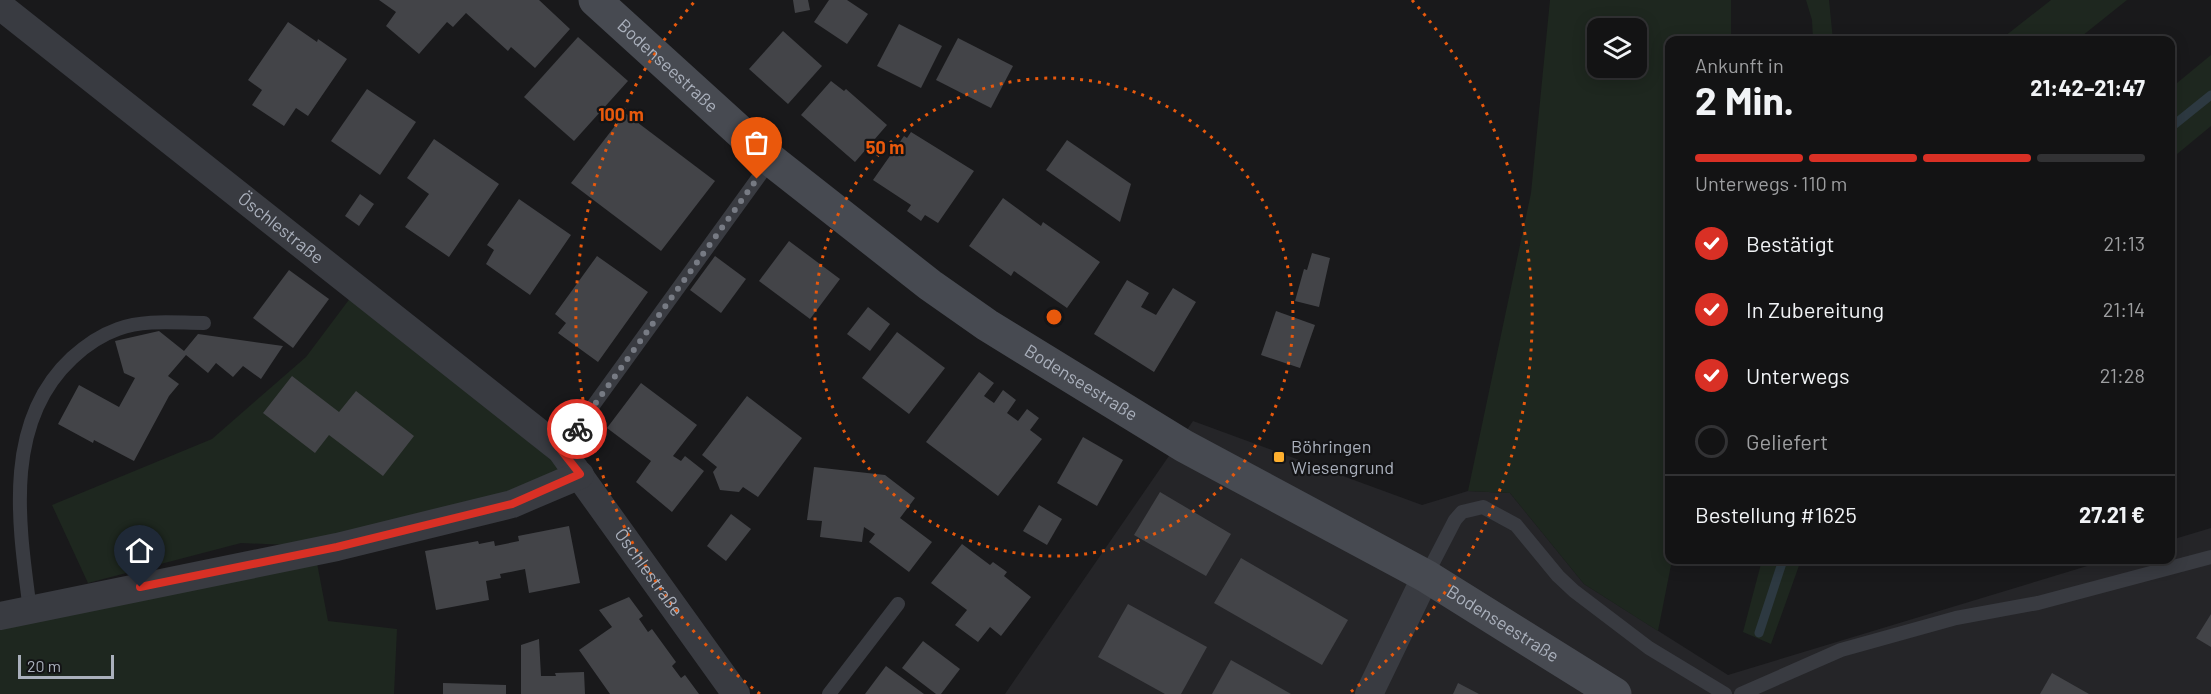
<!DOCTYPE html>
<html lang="de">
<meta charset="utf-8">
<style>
:root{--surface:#131314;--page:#202022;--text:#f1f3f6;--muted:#9d9ea0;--line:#323234;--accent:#d93025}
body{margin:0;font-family:Barlow,sans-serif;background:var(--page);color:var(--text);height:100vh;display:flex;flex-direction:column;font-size:22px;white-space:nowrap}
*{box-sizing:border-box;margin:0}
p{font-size:20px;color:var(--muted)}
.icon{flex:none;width:33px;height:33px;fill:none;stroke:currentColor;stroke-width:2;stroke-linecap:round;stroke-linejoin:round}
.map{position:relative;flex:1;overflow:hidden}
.drawer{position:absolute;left:1665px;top:36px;width:510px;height:528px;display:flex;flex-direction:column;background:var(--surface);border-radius:12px;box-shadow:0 3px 15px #0003,0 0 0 2px var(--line)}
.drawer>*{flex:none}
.buttons{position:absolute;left:1587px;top:18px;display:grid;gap:12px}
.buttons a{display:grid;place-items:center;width:60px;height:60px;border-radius:12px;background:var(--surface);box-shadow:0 3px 15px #0003,0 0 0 2px var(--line);font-size:30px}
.scale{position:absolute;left:18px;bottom:15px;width:96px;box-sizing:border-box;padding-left:6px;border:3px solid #aab0bc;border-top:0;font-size:16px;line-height:21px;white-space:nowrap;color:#aab0bc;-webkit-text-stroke:4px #141416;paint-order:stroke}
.pin{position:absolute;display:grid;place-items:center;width:51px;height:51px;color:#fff;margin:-62px -26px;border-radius:50% 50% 50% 0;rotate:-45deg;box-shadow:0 0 6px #0007}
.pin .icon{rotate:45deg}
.courier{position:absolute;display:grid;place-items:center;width:60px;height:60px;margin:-30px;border:4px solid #d93025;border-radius:50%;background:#fff;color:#222;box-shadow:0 2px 8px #0007}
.overview em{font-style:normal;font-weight:700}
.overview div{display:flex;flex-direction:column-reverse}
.overview{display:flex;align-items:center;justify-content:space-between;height:102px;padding:0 30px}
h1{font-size:39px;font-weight:700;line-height:45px}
.bar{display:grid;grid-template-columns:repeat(4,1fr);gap:9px 6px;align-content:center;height:72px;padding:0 30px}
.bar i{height:8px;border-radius:4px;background:var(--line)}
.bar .on{background:var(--accent)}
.bar p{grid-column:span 4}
.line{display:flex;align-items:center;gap:15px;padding:0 30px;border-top:2px solid var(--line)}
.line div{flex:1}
ol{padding:0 30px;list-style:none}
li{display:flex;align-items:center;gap:18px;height:66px}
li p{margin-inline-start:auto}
li .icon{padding:6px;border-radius:50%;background:var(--accent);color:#fff;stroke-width:4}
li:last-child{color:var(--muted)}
li i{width:33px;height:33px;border:3px solid var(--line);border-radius:50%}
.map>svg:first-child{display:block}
.built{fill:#252528}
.green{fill:#1e271f;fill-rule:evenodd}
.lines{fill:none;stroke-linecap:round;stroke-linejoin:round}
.stream{stroke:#2d3941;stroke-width:9}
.building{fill:#434448}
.lane{stroke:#393b41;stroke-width:14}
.street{stroke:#393b41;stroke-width:28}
.secondary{stroke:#474a51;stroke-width:33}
.done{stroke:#777b84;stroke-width:6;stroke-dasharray:0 10.8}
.route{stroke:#d93025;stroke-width:8}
.ring{fill:none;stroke:#e8590c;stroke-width:3;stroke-dasharray:3 6}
.poi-dot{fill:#feaf2e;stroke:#141416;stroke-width:2}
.labels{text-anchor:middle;stroke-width:4.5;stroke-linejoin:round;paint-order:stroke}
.street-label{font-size:18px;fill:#aab0bc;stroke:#141416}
.poi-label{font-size:18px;fill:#aab0bc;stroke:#141416;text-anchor:start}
.centre{fill:#e8590c;stroke:#141416;stroke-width:3}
.ring-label{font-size:18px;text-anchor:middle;font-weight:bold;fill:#e8590c;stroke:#141416;stroke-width:4.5;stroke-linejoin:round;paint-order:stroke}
</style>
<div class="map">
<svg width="2211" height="694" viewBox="0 0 2211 694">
<rect width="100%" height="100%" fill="#19191b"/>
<polygon class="built" points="1193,421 1422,505 1468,491 1510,493 1584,584 1728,675 2107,560 2170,560 2171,540 2211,528 2211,694 1005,694"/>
<g class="green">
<path d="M1550 0H1731V40H1670V560H1672L1658 631 1584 584 1510 493 1468 491 1531 193ZM1636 28V68H1598V28Z"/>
<polygon points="1806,0 1829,0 1833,40 1813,40 1812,20"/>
<polygon points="2051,0 2127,0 2077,40 2000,40"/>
<polygon points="2211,55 2211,126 2171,159 2171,88"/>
<polygon points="357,289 580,475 337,547 241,543 88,583 52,505 212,439 306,357"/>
<polygon points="1762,560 1801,560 1771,644 1743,632"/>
<polygon points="317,563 328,621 397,629 394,694 0,694 0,629"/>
</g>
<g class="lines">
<g class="stream">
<polyline points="2170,128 2211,95"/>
<polyline points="1759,633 1783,560"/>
</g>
</g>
<g class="building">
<polygon points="379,0 539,0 570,29 535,68 511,47 508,51 466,13 453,27 447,22 419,54 386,26 396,12"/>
<polygon points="793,0 808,0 810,10 795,13"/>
<polygon points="829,0 847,0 868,14 847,44 814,22"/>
<polygon points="288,22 317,42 318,39 347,59 308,116 296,108 284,126 252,105 262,90 248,80"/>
<polygon points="899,24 942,46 921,88 877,66"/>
<polygon points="783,31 822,66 788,104 749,69"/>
<polygon points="578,37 628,81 574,141 524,97"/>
<polygon points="958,38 1013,66 991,108 936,80"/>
<polygon points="831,81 844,91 846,89 887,125 855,162 801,115"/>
<polygon points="367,89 416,122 380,175 331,141"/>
<polygon points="625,113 715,181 661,251 571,183"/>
<polygon points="911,132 974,171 938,223 925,215 921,221 907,211 911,205 873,180 904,136 907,138"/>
<polygon points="434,139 499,184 449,257 405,227 429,194 407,178"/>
<polygon points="1067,140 1131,184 1120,222 1046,170"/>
<polygon points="360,194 374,204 359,226 345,216"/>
<polygon points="1003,198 1041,226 1043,222 1100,262 1067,308 1014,271 1011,276 969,246"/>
<polygon points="519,199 571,235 530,295 486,264 494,250 487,245"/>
<polygon points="789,241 840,279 810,319 759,281"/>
<polygon points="1312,253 1330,258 1319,307 1295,301 1304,269 1307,270"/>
<polygon points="597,256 648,292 598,362 558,333 566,323 555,314"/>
<polygon points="715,256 746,279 721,313 690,290"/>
<polygon points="289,270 329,299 293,348 253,318"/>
<polygon points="1127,280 1149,293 1141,307 1156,315 1173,288 1196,302 1154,372 1094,334"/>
<polygon points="868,307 890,324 870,351 847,334"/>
<polygon points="1276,311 1315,325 1300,368 1261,355"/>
<polygon points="159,331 184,351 198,334 283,346 261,379 243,366 233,377 216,363 208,373 186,355 168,376 179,384 169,396 134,461 94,440 93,443 58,424 79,385 119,407 135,378 124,373 115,341"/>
<polygon points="897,332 945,368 909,414 862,378"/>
<polygon points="979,372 994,383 984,396 994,403 1003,390 1016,400 1007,413 1018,421 1027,409 1039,418 1030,430 1042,439 998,496 926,442"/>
<polygon points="292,376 339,412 356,391 414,436 383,476 329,435 315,453 263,413"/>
<polygon points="641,383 697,425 673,456 681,461 685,456 704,471 672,512 636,482 651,461 607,428"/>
<polygon points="747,396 802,438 758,497 743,487 739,492 720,490 713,472 717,467 702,455"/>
<polygon points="1083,437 1123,460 1097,506 1057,483"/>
<polygon points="814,467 885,475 915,498 900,518 932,542 909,572 869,542 875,534 864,527 862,542 820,537 822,521 807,520"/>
<polygon points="1160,492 1231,534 1206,576 1134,535"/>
<polygon points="1039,505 1062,519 1047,545 1023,531"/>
<polygon points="731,514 751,529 726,561 707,546"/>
<polygon points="569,526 580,583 529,593 525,569 500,574 501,578 486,581 489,600 436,610 425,551 478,541 479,544 494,541 495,546 519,541 518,536"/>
<polygon points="962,544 990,565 993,562 1007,572 1004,576 1031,597 1001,636 990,627 978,642 955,625 967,610 931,583"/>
<polygon points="1241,558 1348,620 1322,665 1214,603"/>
<polygon points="629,597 643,616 639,619 648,632 652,629 676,662 672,666 681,678 685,675 699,694 610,694 579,650 612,627 599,610"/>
<polygon points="1128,604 1207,647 1181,694 1165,694 1098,657"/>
<polygon points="2211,614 2211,647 2196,638"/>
<polygon points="539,639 541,676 556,676 555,673 584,672 585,694 521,694 521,645"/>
<polygon points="923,641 960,669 941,694 936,694 902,668"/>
<polygon points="1231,660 1265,679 1291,694 1212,694"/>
<polygon points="886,666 924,694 865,694"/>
<polygon points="2052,673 2089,694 2040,694"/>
<polygon points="443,683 506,685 506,694 443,694"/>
<polygon points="1458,683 1479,694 1453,694"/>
</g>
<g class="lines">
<g class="lane">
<polyline points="561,450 771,160"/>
<polyline points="1426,576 1455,520 1462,512 1483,507 1516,525 1558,576 1574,591 1649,648 1725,694"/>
<path d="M30 610C19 526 2 423 72 358 85 346 101 335 118 329 145 319 176 323 204 323"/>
<polyline points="829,694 898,604"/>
<polyline points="1741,694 1841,650 1956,618 2038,603 2211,557"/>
</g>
<g class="street">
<path id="s1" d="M0 6 561 450 736 694"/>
<polyline points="0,616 337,547 512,504 580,475"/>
<polyline points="1369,694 1426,576"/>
</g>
<path class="secondary" id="s2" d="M595 0 771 160 930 285 987 325 1184 446 1426 576 1615 694"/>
</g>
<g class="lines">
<polyline class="done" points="577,429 757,179"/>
<polyline class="route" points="140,587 337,547 512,504 580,474 561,450 577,429"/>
</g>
<g class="ring">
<circle cx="1054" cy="317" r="239"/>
<path d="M760 694A478 478 0 0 1 696 0M1412 0A478 478 0 0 1 1348 694"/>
</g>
<rect class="poi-dot" x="1273" y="451" width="12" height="12" rx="3"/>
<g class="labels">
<g class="street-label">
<text dy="6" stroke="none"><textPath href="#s2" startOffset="98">Bodenseestraße</textPath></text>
<text dy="6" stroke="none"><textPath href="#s1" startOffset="358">Öschlestraße</textPath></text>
<text dy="6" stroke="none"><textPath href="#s2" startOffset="620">Bodenseestraße</textPath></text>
<text dy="6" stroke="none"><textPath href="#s1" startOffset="866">Öschlestraße</textPath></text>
<text dy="6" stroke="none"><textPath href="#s2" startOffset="1106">Bodenseestraße</textPath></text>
</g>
<g class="poi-label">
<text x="1291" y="453">Böhringen<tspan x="1291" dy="21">Wiesengrund</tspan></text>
</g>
</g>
<circle cx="1054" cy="317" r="9" class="centre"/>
<g class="ring-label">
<text x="621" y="121">100 m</text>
<text x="885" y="154">50 m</text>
</g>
</svg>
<div class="buttons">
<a><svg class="icon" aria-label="layers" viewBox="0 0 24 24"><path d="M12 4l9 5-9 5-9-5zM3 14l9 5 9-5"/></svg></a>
</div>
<div class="scale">20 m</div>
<div class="pin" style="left:757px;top:179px;background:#ea580c"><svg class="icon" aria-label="bag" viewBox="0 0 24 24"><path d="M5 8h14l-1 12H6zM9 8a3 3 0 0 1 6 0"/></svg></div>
<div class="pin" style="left:140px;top:587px;background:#1f2937"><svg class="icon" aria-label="home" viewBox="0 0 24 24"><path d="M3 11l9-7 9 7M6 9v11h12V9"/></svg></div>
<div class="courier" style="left:577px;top:429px"><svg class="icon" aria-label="bike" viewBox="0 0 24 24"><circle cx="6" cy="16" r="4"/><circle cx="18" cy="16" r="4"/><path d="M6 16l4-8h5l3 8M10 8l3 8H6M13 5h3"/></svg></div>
<section class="drawer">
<div class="overview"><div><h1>2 Min.</h1><p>Ankunft in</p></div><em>21:42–21:47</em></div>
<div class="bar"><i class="on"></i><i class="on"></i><i class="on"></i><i></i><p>Unterwegs · 110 m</p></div>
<ol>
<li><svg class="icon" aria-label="check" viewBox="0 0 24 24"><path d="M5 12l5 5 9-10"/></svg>Bestätigt<p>21:13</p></li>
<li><svg class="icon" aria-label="check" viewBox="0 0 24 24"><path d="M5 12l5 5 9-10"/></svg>In Zubereitung<p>21:14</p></li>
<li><svg class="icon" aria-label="check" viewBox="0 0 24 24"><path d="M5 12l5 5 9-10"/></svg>Unterwegs<p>21:28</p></li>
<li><i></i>Geliefert</li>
</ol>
<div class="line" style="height:78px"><div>Bestellung #1625</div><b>27.21 €</b></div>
</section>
</div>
